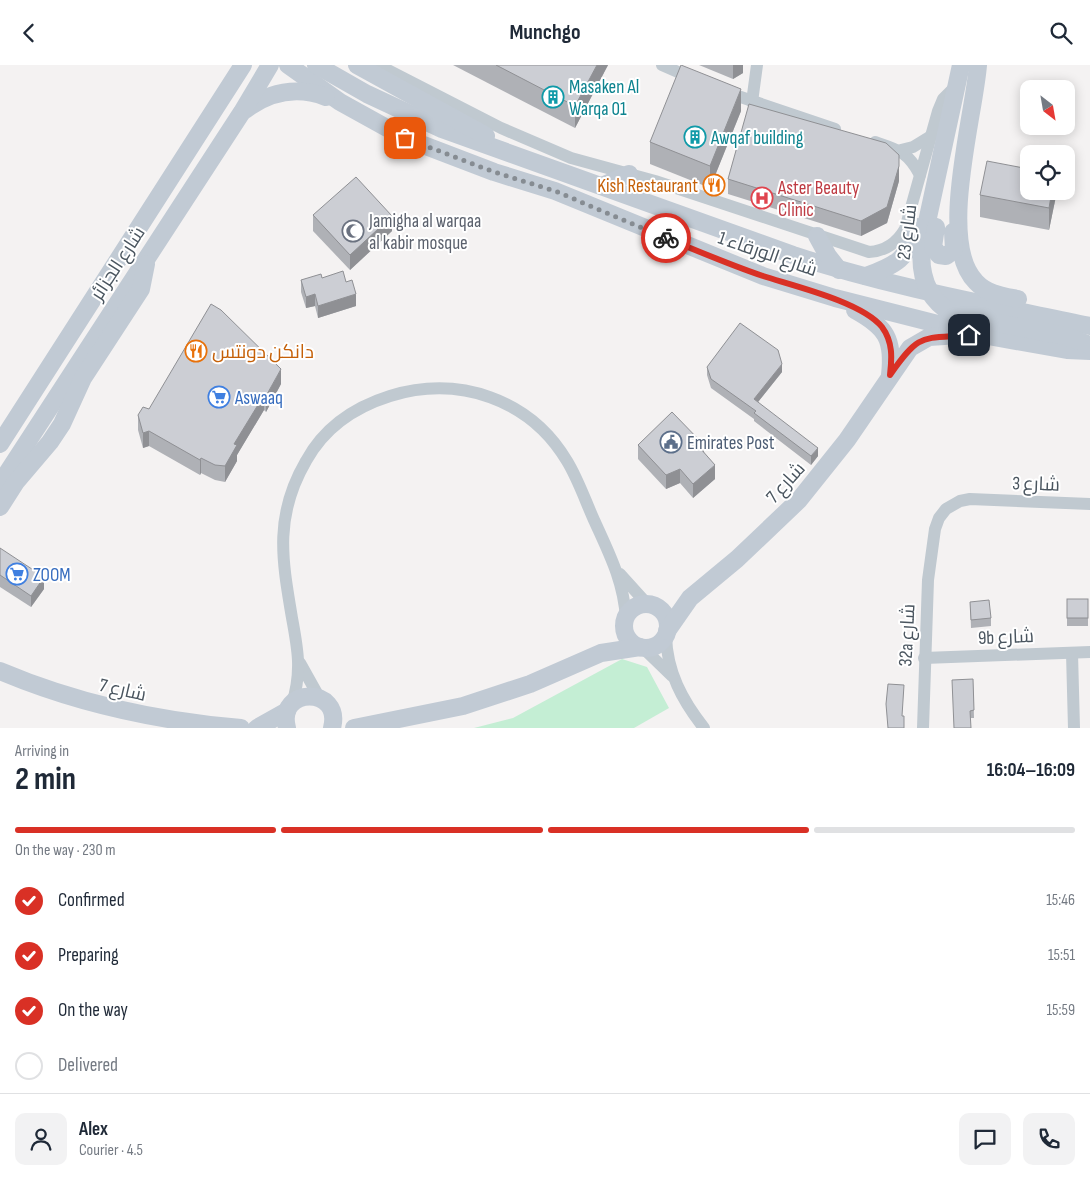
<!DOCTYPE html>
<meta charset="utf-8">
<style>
:root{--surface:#fff;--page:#f2f2f3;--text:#1f2937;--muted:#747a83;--line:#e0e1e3;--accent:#d93025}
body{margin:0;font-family:"Sofia Sans Condensed",Cairo,sans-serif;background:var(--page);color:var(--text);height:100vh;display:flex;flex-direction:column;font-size:19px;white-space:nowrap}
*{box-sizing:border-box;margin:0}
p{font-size:16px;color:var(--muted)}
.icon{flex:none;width:28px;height:28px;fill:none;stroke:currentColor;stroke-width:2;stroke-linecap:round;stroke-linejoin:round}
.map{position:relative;height:663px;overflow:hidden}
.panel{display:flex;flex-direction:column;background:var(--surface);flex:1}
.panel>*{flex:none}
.needle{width:32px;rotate:149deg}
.fabs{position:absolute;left:1020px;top:15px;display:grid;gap:10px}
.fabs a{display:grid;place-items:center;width:55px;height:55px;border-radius:10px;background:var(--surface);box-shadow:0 2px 12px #0003;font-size:25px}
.pin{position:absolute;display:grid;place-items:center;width:42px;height:42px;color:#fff;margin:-21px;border-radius:10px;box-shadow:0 2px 8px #0006}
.courier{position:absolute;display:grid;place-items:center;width:50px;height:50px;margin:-25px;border:4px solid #d93025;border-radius:50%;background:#fff;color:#222;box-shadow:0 1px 6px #0007}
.overview em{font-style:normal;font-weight:700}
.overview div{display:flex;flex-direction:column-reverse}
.overview{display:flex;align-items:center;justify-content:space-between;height:85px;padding:0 15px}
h1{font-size:32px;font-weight:700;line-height:38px}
.bar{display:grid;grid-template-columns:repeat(4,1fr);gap:8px 5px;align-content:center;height:60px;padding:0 15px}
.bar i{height:6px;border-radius:4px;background:var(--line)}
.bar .active{background:var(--accent)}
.bar p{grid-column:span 4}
.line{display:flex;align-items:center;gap:12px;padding:0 15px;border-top:1px solid var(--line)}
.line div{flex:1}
.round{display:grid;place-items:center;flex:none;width:52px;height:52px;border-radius:10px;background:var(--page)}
ol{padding:0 15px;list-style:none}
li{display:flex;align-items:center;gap:15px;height:55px}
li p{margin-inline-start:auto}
li .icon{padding:5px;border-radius:50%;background:var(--accent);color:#fff;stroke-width:4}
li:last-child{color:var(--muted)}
li i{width:28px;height:28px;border:2px solid var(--line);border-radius:50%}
header{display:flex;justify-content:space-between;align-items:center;height:65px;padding:0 15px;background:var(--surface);font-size:22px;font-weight:700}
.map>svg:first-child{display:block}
.green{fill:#c4eed4}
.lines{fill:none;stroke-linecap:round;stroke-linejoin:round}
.street{stroke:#c0c9d0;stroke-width:12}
.secondary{stroke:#c1cad4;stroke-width:18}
.wall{fill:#afb1b6}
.shaded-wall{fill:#8f9094}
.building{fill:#ccced4;stroke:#8f9094}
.done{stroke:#868c92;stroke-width:5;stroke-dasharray:0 9}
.route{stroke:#d93025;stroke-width:6}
.labels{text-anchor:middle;stroke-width:4;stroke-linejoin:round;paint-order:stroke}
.culture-label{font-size:19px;fill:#0d838f;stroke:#fff;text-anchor:start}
.food-label{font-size:19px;fill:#c56008;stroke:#fff;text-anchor:end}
.health-label{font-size:19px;fill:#be3a42;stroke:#fff;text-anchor:start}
.worship-label{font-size:19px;fill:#5b616d;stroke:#fff;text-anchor:start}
.street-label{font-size:19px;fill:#4a555f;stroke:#fff}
.shop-label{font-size:19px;fill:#366cbe;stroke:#fff;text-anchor:start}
.service-label{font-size:19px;fill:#4e5e75;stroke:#fff;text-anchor:start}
</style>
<header><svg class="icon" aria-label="back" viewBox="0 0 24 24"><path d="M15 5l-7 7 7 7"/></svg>Munchgo<svg class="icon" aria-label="search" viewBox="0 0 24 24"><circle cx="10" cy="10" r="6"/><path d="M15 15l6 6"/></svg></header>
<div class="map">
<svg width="1090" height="663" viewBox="0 0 1090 663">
<rect width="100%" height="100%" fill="#f4f2f2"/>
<polygon class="green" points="622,594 647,602 669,643 634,663 474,663 513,653"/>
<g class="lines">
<g class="street">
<path d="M378 0 501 63 571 93 655 116 869 187C886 186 897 178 905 164L938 46 943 34 957 20"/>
<polyline points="662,0 694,14"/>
<polyline points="726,27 835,64"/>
<polyline points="752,37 757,0"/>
<path d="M875 77C899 85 908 87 920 110"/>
<polyline points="901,85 913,82 931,71"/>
<polyline points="620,509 648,540"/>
<path d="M666 571C667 607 682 635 704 663"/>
<polyline points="642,582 672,611"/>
<polyline points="1072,588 1074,663"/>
<polyline points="924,593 1090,587"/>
<polyline points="300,598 319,632"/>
<path d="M292 639C302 607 298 585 292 553 282 494 274 451 306 396 324 363 355 342 390 331 459 310 530 334 567 396 578 414 585 435 594 455 609 488 624 517 626 554"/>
<polyline points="923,663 928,515 935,464 939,453 946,444 960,436 970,434 1090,439"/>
</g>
<g class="secondary">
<polyline points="288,0 340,37 405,73 494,107 555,126 763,211 835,233 977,269 1067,285 1090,286"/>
<path d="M316 0 367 29 442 64 793 190C890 222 990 240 1090 261"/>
<polyline points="357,0 486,71"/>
<path d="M961 0 922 180C919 209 926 234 953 249L1068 272 1090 280"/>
<path d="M978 0C974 52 937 178 976 217 987 229 1003 231 1018 234"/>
<path d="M245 45C269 27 297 21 326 32"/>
<polyline points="602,121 629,109"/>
<polyline points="936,162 933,182 939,190 946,191 954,185 953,167"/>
<polyline points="817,171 828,191 839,205"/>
<path d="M866 211C897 200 907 194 918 162"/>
<path d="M855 245C886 262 894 274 890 310"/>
<polyline points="0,379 243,0"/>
<polyline points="0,419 242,47 270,0"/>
<polyline points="0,442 16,417 50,377 62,359 83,313 141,224 146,199"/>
<circle cx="646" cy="561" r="22"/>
<polyline points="667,566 690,533 737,494 799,435 847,375 910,283 929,272 959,270"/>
<path d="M0 606C78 639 157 656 241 663"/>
<polyline points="257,663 287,646"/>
<path d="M287 663C276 621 343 621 332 663"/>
<polyline points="354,663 463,641 530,619 601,588 640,582"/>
</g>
</g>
<g class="wall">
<polygon points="453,0 608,0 575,63"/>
<polygon points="699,0 743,0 743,8 733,14"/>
<polygon points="741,46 710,123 650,99 650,77"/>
<polygon points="728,114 899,116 887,158 861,171 728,129"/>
<polygon points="1056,126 1056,131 1049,165 980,152 980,130"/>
<polygon points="313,150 392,166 350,205 313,166"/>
<polygon points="322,213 346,217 356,241 318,253 315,241 306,243 301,227 301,215"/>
<polygon points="707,302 782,307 758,337 818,391 811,400 754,356 754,354 711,323 707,310"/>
<polygon points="281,319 266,347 264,345 237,390 237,396 225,417 215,415 201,408 200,410 149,381 143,383 138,365 138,350 149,344"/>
<polygon points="638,380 704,387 715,414 693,433 680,418 666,424 638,394"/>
<polygon points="0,483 44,524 31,542 0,522"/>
<rect x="1067" y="534" width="21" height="27"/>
<polygon points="970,537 991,553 991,561 971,563"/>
<polygon points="973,614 974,653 971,653 954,663"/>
</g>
<g class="shaded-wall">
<polygon points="597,0 608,0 575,63 575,41"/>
<polygon points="733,0 743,0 743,8 733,14"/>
<polygon points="741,24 741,46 710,123 710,101"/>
<polygon points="899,101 899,116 887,158 861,171 861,156"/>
<polygon points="1052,126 1056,126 1056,131 1049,165 1049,143"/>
<polygon points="392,151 392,166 350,205 350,190"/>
<polygon points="315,229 315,241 306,243 306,232"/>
<polygon points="356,229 356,241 318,253 318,241"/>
<polygon points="782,299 782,307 754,342 754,334"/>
<polygon points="281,304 281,319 266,347 266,331"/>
<polygon points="264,330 264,345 237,390 237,396 225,417 225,401 234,379"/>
<polygon points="149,366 149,381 143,383 143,368"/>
<polygon points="704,380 704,394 700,383"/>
<polygon points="818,383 818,391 811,400 811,391"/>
<polygon points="201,393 201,408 200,410 200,395"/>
<polygon points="715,400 715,414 693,433 693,419"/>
<polygon points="680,404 680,418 666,424 666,410"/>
<polygon points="44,512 44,524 31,542 31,531"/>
</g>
<g class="building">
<polygon points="496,0 597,0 575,41"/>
<polygon points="681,0 741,24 710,101 650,77"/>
<polygon points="749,39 886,78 899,90 899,101 887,142 861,156 728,114"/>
<polygon points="987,96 1029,104 1029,126 1052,126 1049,143 980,130"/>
<polygon points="356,112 392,151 350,190 313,150"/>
<polygon points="343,206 346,217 352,215 356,229 318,241 315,229 306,232 301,215 321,209 322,213"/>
<polygon points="211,239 221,245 281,304 266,331 264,330 234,379 237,380 225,401 215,400 201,393 200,395 149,366 143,368 138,350 143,342 149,344"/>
<polygon points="740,258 778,285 782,299 754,334 818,383 811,391 754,348 756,346 711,314 707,302"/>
<polygon points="672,347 704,380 700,383 715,400 693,419 680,404 666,410 638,380"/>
<polygon points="0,483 44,512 31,531 0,510"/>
<rect x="1067" y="534" width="21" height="19"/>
<polygon points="989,535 991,553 971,555 970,537"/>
<polygon points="973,614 974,645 970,646 971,663 954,663 952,615"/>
<polygon points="888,619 904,620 902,651 904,651 904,663 888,663 886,639"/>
</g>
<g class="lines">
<polyline class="done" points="405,73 494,107 555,126 666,173"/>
<path class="route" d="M666 173C698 186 730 200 763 211 794 221 862 237 882 262 893 277 892 293 890 310 920 267 921 274 969 270"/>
</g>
<defs>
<g id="building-ring" transform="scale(1.125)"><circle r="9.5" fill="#fff" stroke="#0f9aa8" stroke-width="1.5"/><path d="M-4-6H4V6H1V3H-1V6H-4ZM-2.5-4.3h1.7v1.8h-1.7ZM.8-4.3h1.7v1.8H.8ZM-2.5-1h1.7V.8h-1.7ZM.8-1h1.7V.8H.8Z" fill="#0f9aa8"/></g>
<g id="restaurant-ring" transform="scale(1.125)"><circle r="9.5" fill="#fff" stroke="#e8710a" stroke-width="1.5"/><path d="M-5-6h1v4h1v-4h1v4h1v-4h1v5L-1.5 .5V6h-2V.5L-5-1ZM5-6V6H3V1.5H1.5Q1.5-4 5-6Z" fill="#e8710a"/></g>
<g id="hospital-ring" transform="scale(1.125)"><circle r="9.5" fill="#fff" stroke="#e0444e" stroke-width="1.5"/><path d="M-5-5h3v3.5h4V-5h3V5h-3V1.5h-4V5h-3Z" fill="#e0444e"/></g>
<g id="mosque-ring" transform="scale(1.125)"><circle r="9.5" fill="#fff" stroke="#6b7280" stroke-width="1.5"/><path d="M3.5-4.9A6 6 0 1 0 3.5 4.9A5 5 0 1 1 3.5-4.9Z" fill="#6b7280"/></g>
<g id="supermarket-ring" transform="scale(1.125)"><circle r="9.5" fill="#fff" stroke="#3f7fe0" stroke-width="1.5"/><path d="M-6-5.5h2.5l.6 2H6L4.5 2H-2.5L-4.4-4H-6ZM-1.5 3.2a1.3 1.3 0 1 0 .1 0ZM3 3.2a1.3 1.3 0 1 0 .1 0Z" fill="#3f7fe0"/></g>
<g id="civic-ring" transform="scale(1.125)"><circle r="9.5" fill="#fff" stroke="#5c6f8a" stroke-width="1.5"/><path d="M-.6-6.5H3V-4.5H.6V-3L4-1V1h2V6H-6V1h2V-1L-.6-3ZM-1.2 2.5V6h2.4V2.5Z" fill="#5c6f8a"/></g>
</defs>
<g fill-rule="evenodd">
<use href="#building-ring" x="553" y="32"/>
<use href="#building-ring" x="695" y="72"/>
<use href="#restaurant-ring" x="714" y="120"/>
<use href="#hospital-ring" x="762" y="133"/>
<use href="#mosque-ring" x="353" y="166"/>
<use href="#restaurant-ring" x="196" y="286"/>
<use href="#supermarket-ring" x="219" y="332"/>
<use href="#civic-ring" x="671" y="377"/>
<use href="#supermarket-ring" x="17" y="509"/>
</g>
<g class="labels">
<g class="culture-label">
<text x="569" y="28">Masaken Al<tspan x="569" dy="22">Warqa 01</tspan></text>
<text x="711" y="79">Awqaf building</text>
</g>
<g class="food-label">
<text x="698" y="127">Kish Restaurant</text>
<text x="212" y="293" text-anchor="start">دانكن دونتس</text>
</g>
<g class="health-label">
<text x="778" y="129">Aster Beauty<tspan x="778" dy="22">Clinic</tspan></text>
</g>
<g class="worship-label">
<text x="369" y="162">Jamigha al warqaa<tspan x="369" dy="22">al kabir mosque</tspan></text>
</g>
<g class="street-label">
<text transform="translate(906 167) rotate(-83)" y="7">شارع 23</text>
<text transform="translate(768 188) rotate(19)" y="7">شارع الورقاء 1</text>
<text transform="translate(117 198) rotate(-57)" y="7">شارع الجزائر</text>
<text transform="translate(785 417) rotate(-48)" y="7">شارع 7</text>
<text transform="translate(1036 418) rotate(2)" y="7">شارع 3</text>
<text transform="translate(906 570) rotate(-87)" y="7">32a شارع</text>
<text transform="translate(1006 571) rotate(-2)" y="7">9b شارع</text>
<text transform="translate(123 624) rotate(13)" y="7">شارع 7</text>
</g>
<g class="shop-label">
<text x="235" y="339">Aswaaq</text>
<text x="33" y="516">ZOOM</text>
</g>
<g class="service-label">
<text x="687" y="384">Emirates Post</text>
</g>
</g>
</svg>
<div class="fabs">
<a><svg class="needle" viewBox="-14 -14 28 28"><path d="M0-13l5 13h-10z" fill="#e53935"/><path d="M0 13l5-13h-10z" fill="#747a83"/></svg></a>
<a><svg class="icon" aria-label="locate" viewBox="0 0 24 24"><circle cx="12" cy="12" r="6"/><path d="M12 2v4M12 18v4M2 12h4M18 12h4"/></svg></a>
</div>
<div class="pin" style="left:405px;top:73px;background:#ea580c"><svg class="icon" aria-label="bag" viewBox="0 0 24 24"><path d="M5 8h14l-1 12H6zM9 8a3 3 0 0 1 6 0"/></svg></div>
<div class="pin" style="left:969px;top:270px;background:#1f2937"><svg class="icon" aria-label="home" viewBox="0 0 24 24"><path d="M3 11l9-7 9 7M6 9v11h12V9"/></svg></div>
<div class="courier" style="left:666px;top:173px"><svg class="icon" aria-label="bike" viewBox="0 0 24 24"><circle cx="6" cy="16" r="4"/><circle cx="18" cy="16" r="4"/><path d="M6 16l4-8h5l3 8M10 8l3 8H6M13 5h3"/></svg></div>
</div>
<section class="panel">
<div class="overview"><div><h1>2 min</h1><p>Arriving in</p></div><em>16:04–16:09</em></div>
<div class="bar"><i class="active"></i><i class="active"></i><i class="active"></i><i></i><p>On the way · 230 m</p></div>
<ol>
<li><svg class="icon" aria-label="check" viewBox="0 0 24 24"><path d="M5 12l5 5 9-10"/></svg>Confirmed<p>15:46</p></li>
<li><svg class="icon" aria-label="check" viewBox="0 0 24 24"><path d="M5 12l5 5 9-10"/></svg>Preparing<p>15:51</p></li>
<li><svg class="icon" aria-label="check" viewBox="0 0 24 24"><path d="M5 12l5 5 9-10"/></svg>On the way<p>15:59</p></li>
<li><i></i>Delivered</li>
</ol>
<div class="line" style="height:90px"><a class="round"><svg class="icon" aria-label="person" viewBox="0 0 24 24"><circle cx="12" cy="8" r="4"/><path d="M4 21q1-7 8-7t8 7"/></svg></a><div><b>Alex</b><p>Courier · 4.5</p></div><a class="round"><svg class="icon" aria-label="chat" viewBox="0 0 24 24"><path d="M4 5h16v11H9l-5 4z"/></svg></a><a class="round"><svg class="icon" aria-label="phone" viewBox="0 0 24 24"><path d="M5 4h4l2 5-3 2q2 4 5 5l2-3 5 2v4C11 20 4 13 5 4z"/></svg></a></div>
</section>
